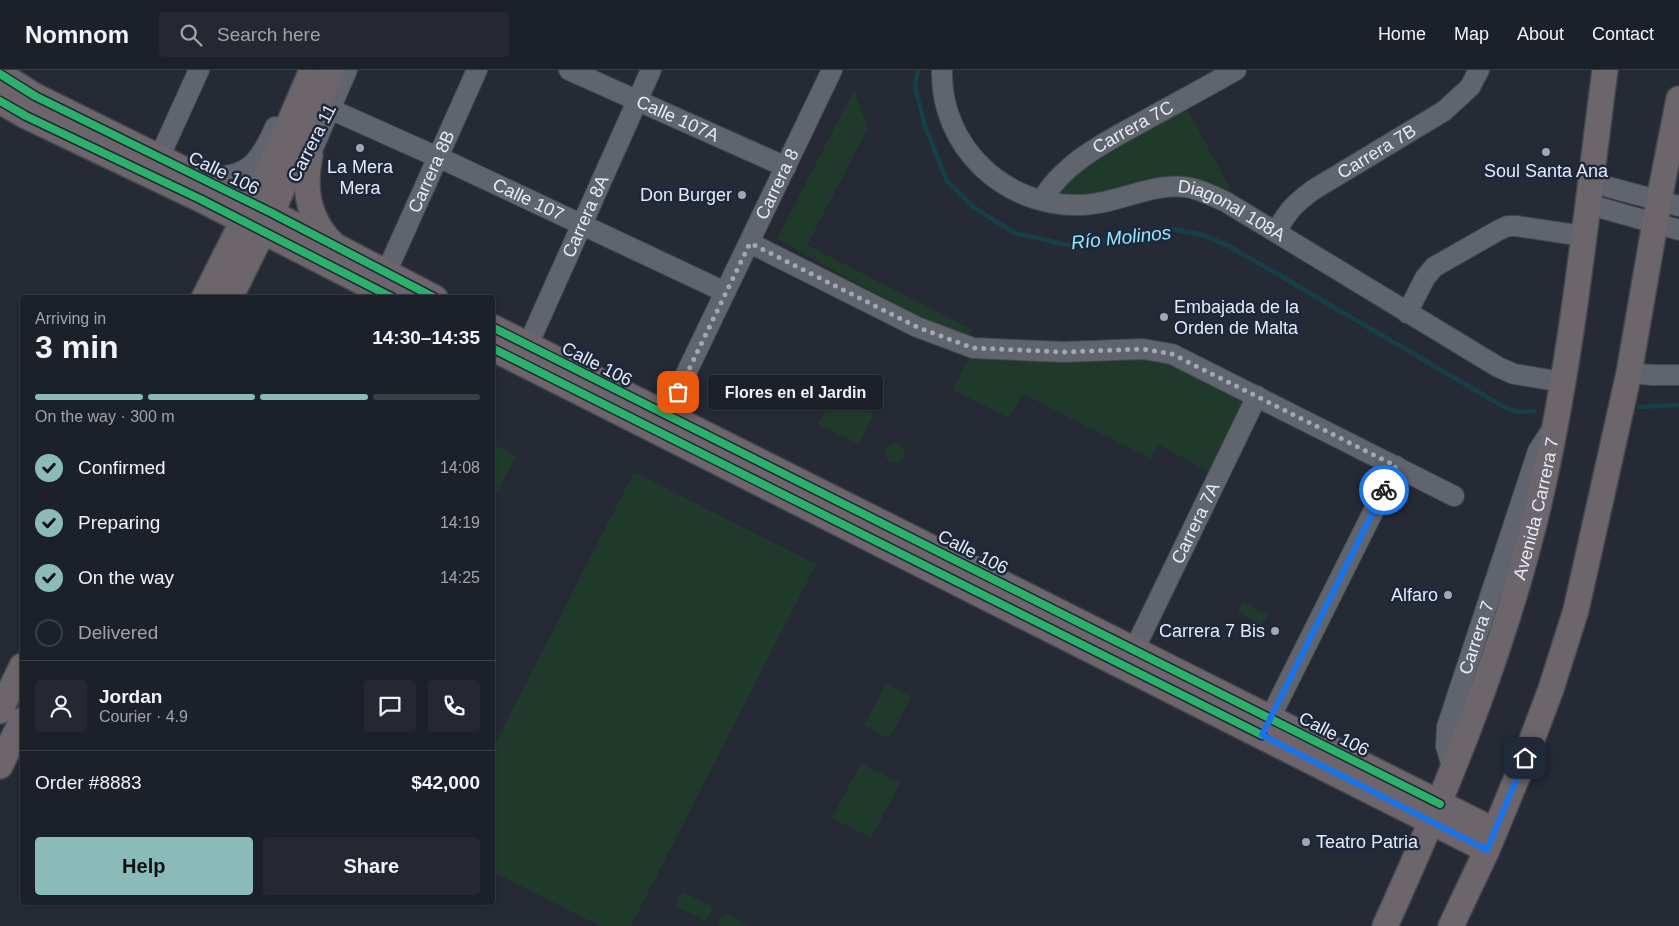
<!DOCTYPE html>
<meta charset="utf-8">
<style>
:root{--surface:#1c2028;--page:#252830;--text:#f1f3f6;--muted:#a0a3a8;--line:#3a3e45;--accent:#8bbbb9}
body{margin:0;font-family:Arial,sans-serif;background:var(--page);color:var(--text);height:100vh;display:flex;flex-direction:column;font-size:19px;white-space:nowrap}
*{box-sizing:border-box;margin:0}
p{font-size:16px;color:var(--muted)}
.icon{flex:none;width:28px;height:28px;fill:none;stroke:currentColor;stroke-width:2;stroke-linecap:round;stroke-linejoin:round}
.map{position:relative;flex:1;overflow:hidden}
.sheet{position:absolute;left:20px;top:225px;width:475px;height:610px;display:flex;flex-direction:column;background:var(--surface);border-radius:5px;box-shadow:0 1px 4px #0004,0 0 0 1px var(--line)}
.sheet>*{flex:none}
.pin{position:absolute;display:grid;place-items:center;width:42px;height:42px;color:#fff;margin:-21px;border-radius:10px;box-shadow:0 2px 8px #0006}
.courier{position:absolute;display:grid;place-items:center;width:50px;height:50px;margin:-25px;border:4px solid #1a73e8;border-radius:50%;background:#fff;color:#222;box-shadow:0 1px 6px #0007}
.bubble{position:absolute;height:35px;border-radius:5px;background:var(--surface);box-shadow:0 1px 4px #0004,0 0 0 1px var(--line);font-size:16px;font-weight:600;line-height:35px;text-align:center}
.summary em{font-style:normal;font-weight:600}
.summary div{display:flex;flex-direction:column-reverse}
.summary{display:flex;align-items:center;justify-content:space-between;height:85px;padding:0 15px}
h1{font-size:32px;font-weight:600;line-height:38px}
.bar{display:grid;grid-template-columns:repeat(4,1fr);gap:8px 5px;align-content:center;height:60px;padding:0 15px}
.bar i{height:6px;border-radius:4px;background:var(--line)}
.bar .current{background:var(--accent)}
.bar p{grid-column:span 4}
.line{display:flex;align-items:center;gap:12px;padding:0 15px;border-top:1px solid var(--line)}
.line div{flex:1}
.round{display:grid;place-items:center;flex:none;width:52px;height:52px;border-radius:5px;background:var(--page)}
ol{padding:0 15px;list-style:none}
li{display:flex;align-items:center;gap:15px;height:55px}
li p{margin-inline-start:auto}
li .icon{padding:5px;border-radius:50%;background:var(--accent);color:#111;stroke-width:4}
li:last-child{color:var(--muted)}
li i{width:28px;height:28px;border:2px solid var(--line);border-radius:50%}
.action{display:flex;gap:10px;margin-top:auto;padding:10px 15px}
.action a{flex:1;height:58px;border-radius:5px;background:var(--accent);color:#111;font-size:20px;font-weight:600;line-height:58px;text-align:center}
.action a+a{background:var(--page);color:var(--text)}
header{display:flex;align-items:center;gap:30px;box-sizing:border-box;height:70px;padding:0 25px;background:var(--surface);border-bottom:1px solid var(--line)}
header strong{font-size:24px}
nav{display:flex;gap:28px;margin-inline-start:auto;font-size:18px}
.search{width:350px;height:45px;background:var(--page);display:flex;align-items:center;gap:12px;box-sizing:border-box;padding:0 18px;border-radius:5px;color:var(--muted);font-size:19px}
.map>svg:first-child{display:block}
.green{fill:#1f3a2b}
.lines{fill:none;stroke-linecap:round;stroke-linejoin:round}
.stream{stroke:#164048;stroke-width:4.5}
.minor-casing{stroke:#424650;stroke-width:22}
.major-casing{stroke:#424650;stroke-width:28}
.minor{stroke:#60646c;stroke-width:20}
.major{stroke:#6c656b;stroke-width:25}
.cycleway-casing{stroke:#1f283b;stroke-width:11}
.cycleway{stroke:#2db169;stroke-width:8}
.done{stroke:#a1a7b3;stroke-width:5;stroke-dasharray:0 9}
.route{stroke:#1a73e8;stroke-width:6}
.poi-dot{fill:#a1a7b3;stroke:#1f283b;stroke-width:2}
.labels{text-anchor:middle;stroke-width:5;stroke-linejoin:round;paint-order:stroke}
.street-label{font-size:18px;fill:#e4ebf7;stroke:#1f283b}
.poi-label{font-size:18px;fill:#e4ebf7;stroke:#1f283b;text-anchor:end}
.water-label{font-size:19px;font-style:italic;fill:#8febfe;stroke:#1f283b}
</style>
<header>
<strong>Nomnom</strong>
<div class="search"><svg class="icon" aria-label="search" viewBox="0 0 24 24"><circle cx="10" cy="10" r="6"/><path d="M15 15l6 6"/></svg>Search here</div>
<nav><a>Home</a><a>Map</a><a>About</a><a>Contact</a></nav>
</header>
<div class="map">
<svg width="1679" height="856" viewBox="0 0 1679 856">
<rect width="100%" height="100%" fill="#252a35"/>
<g class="green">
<polygon points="854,20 868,58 807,175 973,260 966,273 777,169"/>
<polygon points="1187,39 1231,120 1223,125 1055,130 1062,115 1076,101 1132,66"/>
<polygon points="971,283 1095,289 1161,289 1245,331 1212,404 1158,374 1151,389 1023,324 1009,348 953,320"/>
<polygon points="834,324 874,344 859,374 818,355"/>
<circle cx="895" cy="383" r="10"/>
<polygon points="493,374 516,386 493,430"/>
<polygon points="634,402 816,494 631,856 600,856 493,802 493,678"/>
<polygon points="1243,531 1268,545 1262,555 1237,542"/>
<polygon points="886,614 911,627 889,669 864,655"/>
<polygon points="861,693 900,713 871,768 832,748"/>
<polygon points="684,822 712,837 710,845 705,851 676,836 678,828"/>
<polygon points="726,843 749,856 718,856 719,849"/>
</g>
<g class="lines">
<g class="stream">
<polyline points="918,0 915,16 925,56 947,111 973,137 1015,163 1067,175 1137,167 1173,159 1203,165 1231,177 1506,338 1519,342 1534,341"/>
<polyline points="1639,337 1679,335"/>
</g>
<g class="minor-casing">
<g id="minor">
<path id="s1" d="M569 0 786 97"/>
<path id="s2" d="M942 0C940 76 1004 137 1080 135 1116 135 1155 110 1191 118 1204 121 1215 127 1226 132L1498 297 1514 304 1563 312"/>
<path id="s3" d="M330 39 453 94 725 222"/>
<polyline points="159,88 199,0"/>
<polyline points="302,98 310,85 347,0"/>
<path d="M199 107C245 109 258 97 275 57"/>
<polyline points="1590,112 1679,136"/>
<path id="s4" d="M1042 130C1065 90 1112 69 1151 47 1180 31 1208 16 1236 0"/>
<polyline points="1587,134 1679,160"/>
<path id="s5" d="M1276 162C1287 142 1294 134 1313 120L1444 41 1470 17 1479 0"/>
<polyline points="750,173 917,257 973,278 1064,282 1143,279 1172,284 1454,426"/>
<path id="s6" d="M386 203 477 0"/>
<polyline points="1407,243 1425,208 1434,197 1499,160 1508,156 1516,156 1583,166"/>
<path id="s7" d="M526 289 528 275 651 0"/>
<polyline points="1629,303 1652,305 1679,305"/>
<path id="s8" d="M658 355 666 345 832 0"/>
<path id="s9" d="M1134 580 1257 326"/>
<polyline points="1264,660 1396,396"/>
<path id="s10" d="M1453 700 1446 676 1447 657 1538 381 1549 364"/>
</g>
</g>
<g class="major-casing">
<g id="major">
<polyline points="0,4 35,26 272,143 435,228"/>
<polyline points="0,31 26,46 200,129 393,228"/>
<path d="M310 85C303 117 308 149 332 173"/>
<polyline points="204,228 273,91 312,0"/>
<polyline points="230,228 272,143 332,0"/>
<polyline points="492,257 1495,761"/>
<polyline points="492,278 1487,780"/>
<polyline points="0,641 22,596"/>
<polyline points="0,696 22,650"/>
<path id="s11" d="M1385 856C1447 720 1505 579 1539 433 1572 291 1586 144 1605 0"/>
<polyline points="1451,856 1487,780 1525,688 1551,619 1576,540 1629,303 1659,130 1679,29"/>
</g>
</g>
<use href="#minor" class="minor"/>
<use href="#major" class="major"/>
<g class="cycleway-casing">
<g id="cycleway">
<polyline points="0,4 35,26 272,143 435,228"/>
<polyline points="0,31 26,46 200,129 393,228"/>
<polyline points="492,257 1440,734"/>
<polyline points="492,278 1262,665"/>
</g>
</g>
<use href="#cycleway" class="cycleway"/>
</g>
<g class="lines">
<polyline class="done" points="678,322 750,173 917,257 973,278 1064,282 1143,279 1172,284 1396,396 1384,420"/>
<polyline class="route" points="1384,420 1262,665 1487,780 1525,688"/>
</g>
<g class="poi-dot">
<circle cx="360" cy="78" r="5"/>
<circle cx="1546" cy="82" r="5"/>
<circle cx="742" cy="125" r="5"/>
<circle cx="1164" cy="247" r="5"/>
<circle cx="1448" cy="525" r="5"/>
<circle cx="1275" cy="561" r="5"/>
<circle cx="1306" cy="772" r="5"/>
</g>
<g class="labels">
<g class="street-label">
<text dy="6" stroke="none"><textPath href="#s1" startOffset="119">Calle 107A</textPath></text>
<text dy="6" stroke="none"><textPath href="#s4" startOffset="118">Carrera 7C</textPath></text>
<text transform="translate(312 73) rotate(-63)" y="6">Carrera 11</text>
<text dy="6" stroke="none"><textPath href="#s5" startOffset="131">Carrera 7B</textPath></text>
<text dy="6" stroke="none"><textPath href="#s6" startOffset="111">Carrera 8B</textPath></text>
<text transform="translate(224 103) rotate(26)" y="6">Calle 106</text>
<text dy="6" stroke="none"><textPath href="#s8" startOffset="269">Carrera 8</textPath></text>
<text dy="6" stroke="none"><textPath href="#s3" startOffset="218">Calle 107</textPath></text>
<text dy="6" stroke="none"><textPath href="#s2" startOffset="375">Diagonal 108A</textPath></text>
<text dy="6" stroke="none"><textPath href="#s7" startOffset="155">Carrera 8A</textPath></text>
<text transform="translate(597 294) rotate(27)" y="6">Calle 106</text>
<text dy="6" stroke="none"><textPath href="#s11" startOffset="445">Avenida Carrera 7</textPath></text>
<text dy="6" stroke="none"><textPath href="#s9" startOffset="141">Carrera 7A</textPath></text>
<text transform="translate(973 482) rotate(27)" y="6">Calle 106</text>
<text dy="6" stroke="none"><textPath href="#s10" startOffset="138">Carrera 7</textPath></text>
<text transform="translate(1334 664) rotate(27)" y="6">Calle 106</text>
</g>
<g class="poi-label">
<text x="360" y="103" text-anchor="middle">La Mera<tspan x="360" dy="21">Mera</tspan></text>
<text x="1546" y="107" text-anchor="middle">Soul Santa Ana</text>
<text x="732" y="131">Don Burger</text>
<text x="1174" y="243" text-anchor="start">Embajada de la<tspan x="1174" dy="21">Orden de Malta</tspan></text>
<text x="1438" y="531">Alfaro</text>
<text x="1265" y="567">Carrera 7 Bis</text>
<text x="1316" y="778" text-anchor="start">Teatro Patria</text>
</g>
<g class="water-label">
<text transform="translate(1121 167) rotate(-6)" y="7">Río Molinos</text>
</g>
</g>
</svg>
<div class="pin" style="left:678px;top:322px;background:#ea580c"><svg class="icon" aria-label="bag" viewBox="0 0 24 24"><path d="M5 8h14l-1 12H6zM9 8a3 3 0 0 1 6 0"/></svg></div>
<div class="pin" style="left:1525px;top:688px;background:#1f2937"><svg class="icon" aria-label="home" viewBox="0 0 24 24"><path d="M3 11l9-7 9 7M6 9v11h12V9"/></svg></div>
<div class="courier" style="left:1384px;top:420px"><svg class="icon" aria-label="bike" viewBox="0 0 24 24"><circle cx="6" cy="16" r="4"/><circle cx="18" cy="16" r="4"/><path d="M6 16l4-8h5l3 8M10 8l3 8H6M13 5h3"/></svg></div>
<div class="bubble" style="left:708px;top:305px;width:175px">Flores en el Jardin</div>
<section class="sheet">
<div class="summary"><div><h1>3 min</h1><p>Arriving in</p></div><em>14:30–14:35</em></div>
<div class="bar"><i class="current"></i><i class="current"></i><i class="current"></i><i></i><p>On the way · 300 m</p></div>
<ol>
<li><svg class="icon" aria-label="check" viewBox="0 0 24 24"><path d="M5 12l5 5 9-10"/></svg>Confirmed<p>14:08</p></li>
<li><svg class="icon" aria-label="check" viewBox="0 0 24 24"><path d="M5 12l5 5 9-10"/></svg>Preparing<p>14:19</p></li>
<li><svg class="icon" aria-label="check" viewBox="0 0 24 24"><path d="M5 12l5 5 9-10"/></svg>On the way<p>14:25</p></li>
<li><i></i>Delivered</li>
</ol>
<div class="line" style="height:90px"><a class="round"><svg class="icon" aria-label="person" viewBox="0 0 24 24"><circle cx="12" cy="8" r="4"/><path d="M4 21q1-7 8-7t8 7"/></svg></a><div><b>Jordan</b><p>Courier · 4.9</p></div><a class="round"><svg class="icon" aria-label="chat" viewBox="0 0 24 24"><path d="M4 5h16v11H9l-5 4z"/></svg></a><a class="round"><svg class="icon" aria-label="phone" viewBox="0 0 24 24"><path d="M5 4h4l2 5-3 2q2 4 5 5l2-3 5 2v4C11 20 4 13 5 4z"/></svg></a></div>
<div class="line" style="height:65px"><div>Order #8883</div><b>$42,000</b></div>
<div class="action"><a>Help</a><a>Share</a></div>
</section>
</div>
